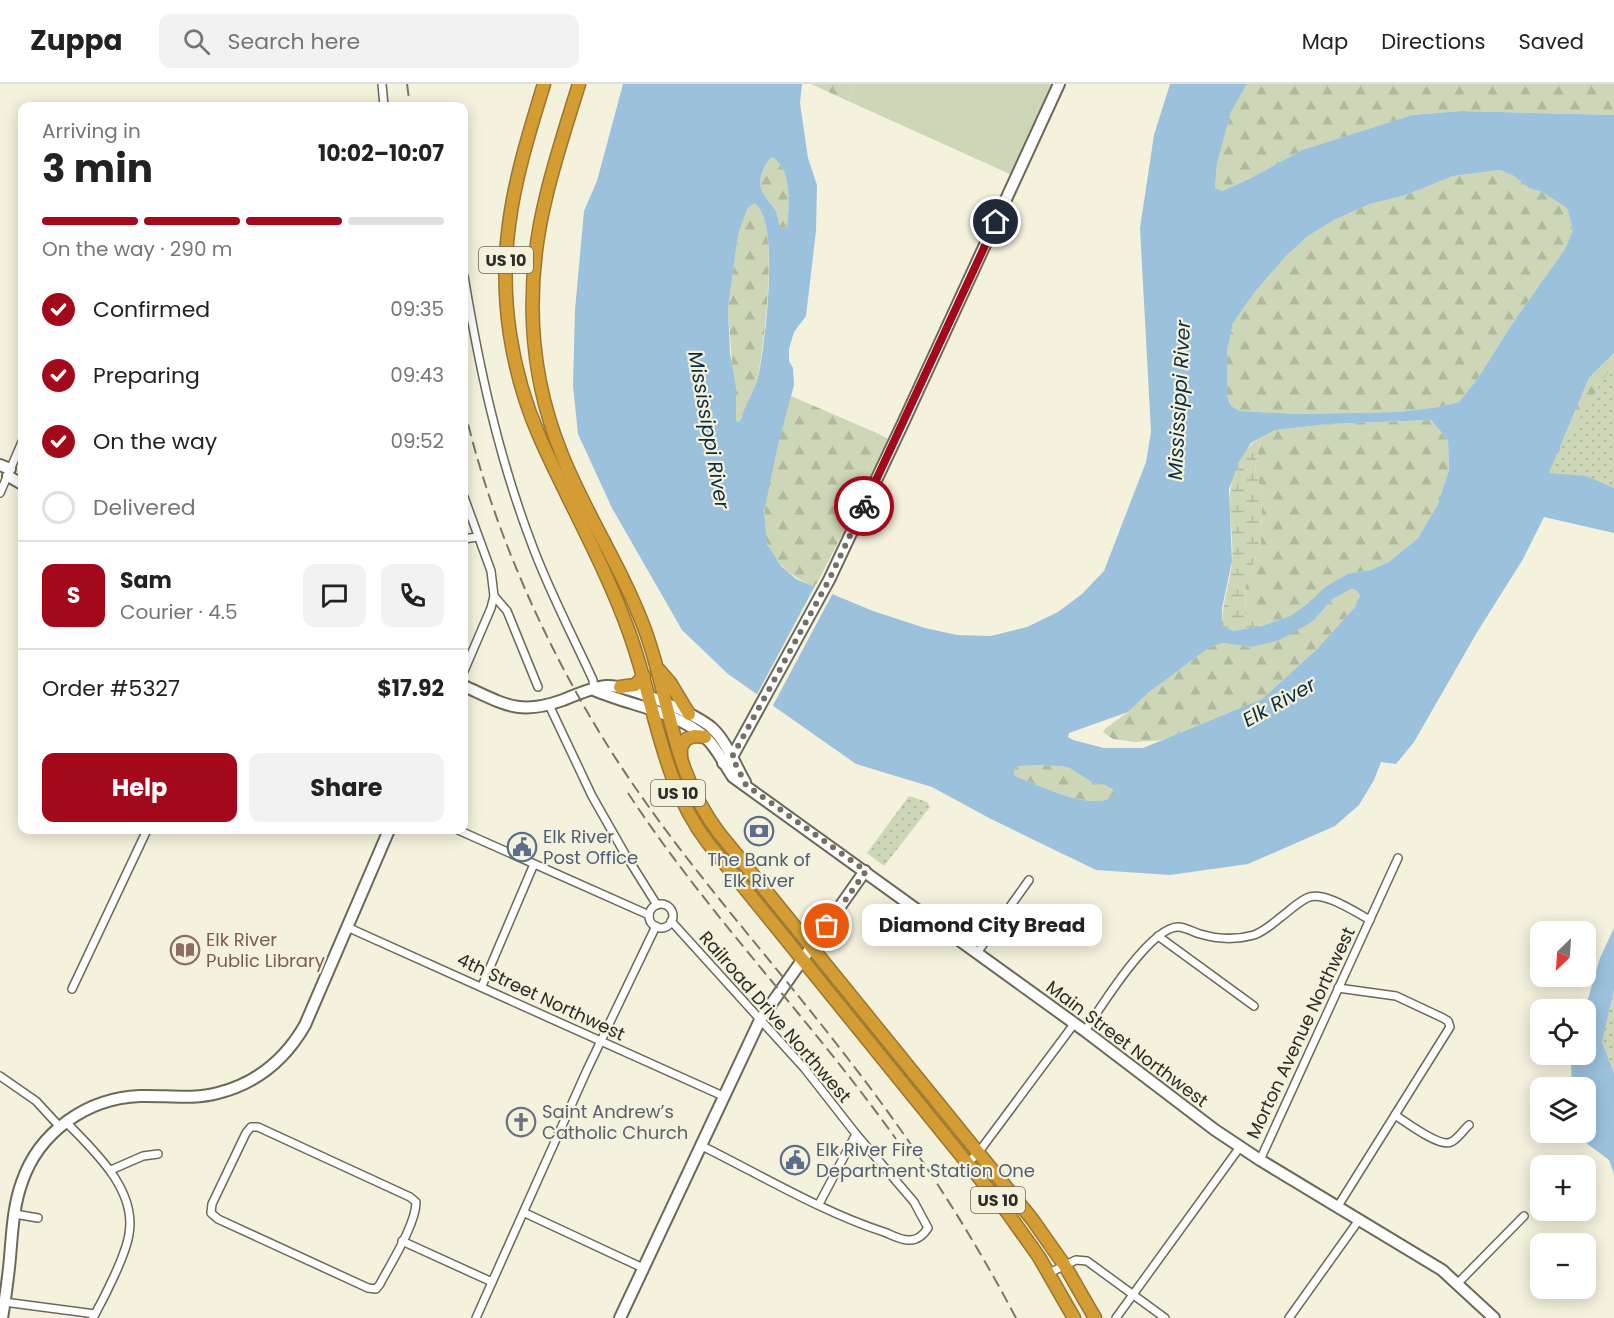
<!DOCTYPE html>
<meta charset="utf-8">
<style>
:root{--surface:#fff;--page:#f2f2f2;--text:#222;--muted:#767676;--line:#e0e0e0;--accent:#a3091a}
body{margin:0;font-family:Poppins,sans-serif;background:var(--page);color:var(--text);height:100vh;display:flex;flex-direction:column;font-size:22px;white-space:nowrap}
*{box-sizing:border-box;margin:0}
p{font-size:20px;color:var(--muted)}
.icon{flex:none;width:33px;height:33px;fill:none;stroke:currentColor;stroke-width:2;stroke-linecap:round;stroke-linejoin:round}
.map{position:relative;flex:1;overflow:hidden}
.panel{position:absolute;left:18px;top:18px;width:450px;height:732px;display:flex;flex-direction:column;background:var(--surface);border-radius:12px;box-shadow:0 3px 15px #0003}
.panel>*{flex:none}
.needle{width:39px;rotate:205deg}
.buttons{position:absolute;left:1530px;top:837px;display:grid;gap:12px}
.buttons a{display:grid;place-items:center;width:66px;height:66px;border-radius:12px;background:var(--surface);box-shadow:0 3px 15px #0003;font-size:30px}
.pin{position:absolute;display:grid;place-items:center;width:51px;height:51px;color:#fff;margin:-26px;border:3px solid #fff;border-radius:50%;box-shadow:0 2px 6px #0007}
.courier{position:absolute;display:grid;place-items:center;width:60px;height:60px;margin:-30px;border:4px solid #a3091a;border-radius:50%;background:#fff;color:#222;box-shadow:0 2px 8px #0007}
.bubble{position:absolute;height:42px;border-radius:12px;background:var(--surface);box-shadow:0 3px 15px #0003;font-size:20px;font-weight:700;line-height:42px;text-align:center}
.headline em{font-style:normal;font-weight:700}
.headline div{display:flex;flex-direction:column-reverse}
.headline{display:flex;align-items:center;justify-content:space-between;height:102px;padding:0 24px}
h1{font-size:39px;font-weight:700;line-height:45px}
.bar{display:grid;grid-template-columns:repeat(4,1fr);gap:9px 6px;align-content:center;height:72px;padding:0 24px}
.bar i{height:8px;border-radius:4px;background:var(--line)}
.bar .current{background:var(--accent)}
.bar p{grid-column:span 4}
.line{display:flex;align-items:center;gap:15px;padding:0 24px;border-top:2px solid var(--line)}
.line div{flex:1}
.round{display:grid;place-items:center;flex:none;width:63px;height:63px;border-radius:12px;background:var(--page)}
ol{padding:0 24px;list-style:none}
li{display:flex;align-items:center;gap:18px;height:66px}
li p{margin-inline-start:auto}
li .icon{padding:6px;border-radius:50%;background:var(--accent);color:#fff;stroke-width:4}
li:last-child{color:var(--muted)}
li i{width:33px;height:33px;border:3px solid var(--line);border-radius:50%}
.cta{display:flex;gap:12px;margin-top:auto;padding:12px 24px}
.cta a{flex:1;height:69px;border-radius:12px;background:var(--accent);color:#fff;font-size:24px;font-weight:700;line-height:69px;text-align:center}
.cta a+a{background:var(--page);color:var(--text)}
header{display:flex;align-items:center;gap:36px;box-sizing:border-box;height:84px;padding:0 30px;background:var(--surface);border-bottom:2px solid var(--line)}
header strong{font-size:28px}
nav{display:flex;gap:33px;margin-inline-start:auto;font-size:21px}
.search{width:420px;height:54px;background:var(--page);display:flex;align-items:center;gap:15px;box-sizing:border-box;padding:0 21px;border-radius:12px;color:var(--muted);font-size:22px}
.map>svg:first-child{display:block}
.grass{fill:#cdd7b7}
.forest{fill:url(#forest-firs)}
.wetland{fill:url(#wetland-marsh)}
.park{fill:url(#park-dots)}
.water{fill:#9bc1dc;fill-rule:evenodd}
.pier{fill:#f4f1dd}
.lines{fill:none;stroke-linecap:round;stroke-linejoin:round}
.street-casing{stroke:#6c6958;stroke-width:10}
.secondary-casing{stroke:#6c6958;stroke-width:14}
.highway-casing{stroke:#99752f;stroke-width:15}
.street{stroke:#fff;stroke-width:7}
.secondary{stroke:#fff;stroke-width:10}
.highway{stroke:#d39d34;stroke-width:12}
.rail{stroke:#79776b;stroke-width:2;stroke-dasharray:12 6;stroke-linecap:butt}
.done{stroke:#737165;stroke-width:6;stroke-dasharray:0 10.8}
.route{stroke:#a3091a;stroke-width:8}
.labels{text-anchor:middle;stroke-width:4.5;stroke-linejoin:round;paint-order:stroke}
.shield{fill:#f4f1dd;stroke:#69675c;stroke-width:1.5}
.shield-label{font-size:16px;font-weight:bold;fill:#2d2c25}
.service-label{font-size:18px;fill:#4e5e75;stroke:#f4f1dd;text-anchor:start}
.education-label{font-size:18px;fill:#785e54;stroke:#f4f1dd;text-anchor:start}
.street-label{font-size:18px;fill:#2d2c25;stroke:#f4f1dd}
.worship-label{font-size:18px;fill:#5b616d;stroke:#f4f1dd;text-anchor:start}
.water-label{font-size:20px;font-style:italic;fill:#0c2d40;stroke:#f4f1dd}
</style>
<header>
<strong>Zuppa</strong>
<div class="search"><svg class="icon" aria-label="search" viewBox="0 0 24 24"><circle cx="10" cy="10" r="6"/><path d="M15 15l6 6"/></svg>Search here</div>
<nav><a>Map</a><a>Directions</a><a>Saved</a></nav>
</header>
<div class="map">
<svg width="1614" height="1234" viewBox="0 0 1614 1234">
<defs>
<pattern id="forest-firs" width="22" height="20" patternUnits="userSpaceOnUse" patternTransform="scale(1.5)"><rect width="22" height="20" fill="#cdd7b7"/><path d="M5 1l3.5 6h-7zM16 11l3.5 6h-7z" fill="#b0b99d"/></pattern>
<pattern id="wetland-marsh" width="20" height="14" patternUnits="userSpaceOnUse" patternTransform="scale(1.5)"><rect width="20" height="14" fill="#cdd7b7"/><path d="M1 5h8M5 5V1M11 12h8M15 12V8" fill="none" stroke="#b0b99d"/></pattern>
<pattern id="park-dots" width="8" height="8" patternUnits="userSpaceOnUse" patternTransform="scale(1.5)"><rect width="8" height="8" fill="#cdd7b7"/><path d="M2 2h.1M6 6h.1" fill="none" stroke="#b0b99d" stroke-width="1.8" stroke-linecap="round"/></pattern>
</defs>
<rect width="100%" height="100%" fill="#f4f1dd"/>
<g class="grass">
<polygon points="855,0 1053,0 1012,91 848,17"/>
<polygon points="879,350 889,355 855,426 854,411 876,370"/>
</g>
<g class="forest">
<polygon points="811,0 855,0 848,17"/>
<polygon points="1247,0 1614,0 1614,31 1461,27 1412,31 1302,66 1251,94 1222,107 1215,104 1217,80 1231,28"/>
<path d="M772 73C793 85 789 123 787 143L782 145C777 139 779 133 776 127 767 114 756 106 762 89 765 82 766 78 772 73Z"/>
<polygon points="1500,86 1514,92 1529,104 1542,108 1567,124 1573,146 1565,165 1514,237 1478,294 1459,318 1438,323 1399,328 1297,330 1240,327 1231,322 1227,312 1227,267 1233,239 1254,209 1285,173 1308,152 1336,135 1370,120 1406,111 1453,92"/>
<path d="M754 118C781 133 764 263 758 291 756 302 745 330 738 338L736 336 728 224 738 151 747 125Z"/>
<polygon points="1614,269 1614,404 1549,389 1589,294"/>
<path d="M791 312 879 350 876 370 854 411 855 426 815 503C794 494 778 483 768 461 754 430 782 346 791 312Z"/>
<polygon points="1431,336 1448,356 1449,386 1438,420 1418,454 1389,478 1371,486 1347,490 1325,503 1307,520 1290,532 1262,542 1245,529 1246,501 1261,458 1262,410 1255,384 1261,354 1275,346 1329,340"/>
<polygon points="1351,505 1356,506 1360,511 1355,523 1317,565 1262,615 1162,656 1135,658 1113,655 1103,648 1106,644 1128,628 1148,609 1210,563 1223,559 1251,563 1312,538 1333,515"/>
<path d="M1043 681 1068 683 1093 699 1105 701 1114 707V712C1091 728 1042 702 1017 693L1014 690V685L1018 682Z"/>
</g>
<path class="wetland" d="M1261 354 1255 384 1262 410 1261 458 1246 501 1245 529 1262 542 1233 547 1222 541C1222 518 1230 499 1232 477 1235 439 1220 409 1242 373 1248 364 1251 359 1261 354Z"/>
<g class="park">
<polygon points="1614,282 1614,420 1546,414 1555,374 1609,286"/>
<polygon points="909,712 927,718 930,723 884,782 867,769"/>
<polygon points="1614,869 1614,989 1602,958"/>
</g>
<g class="water">
<path d="M623 0H802L800 19 808 74 817 101 816 147 806 232 794 248 789 265V277L793 284 794 301 777 365 764 428 767 460 781 482 796 495 873 527 925 544 957 551 991 552 1027 543 1058 528 1082 510 1104 487 1146 378 1151 348 1140 144 1154 51 1170 0H1247L1231 28 1217 80 1215 104 1222 107 1251 94 1302 66 1412 31 1461 27 1614 31V269L1589 294 1549 389 1586 392 1614 404V449L1544 433 1523 475 1476 550 1414 658 1396 680 1381 678 1374 696 1359 721 1335 742 1248 780 1170 791 1096 786 991 735 932 703 856 680 728 590 682 546 612 424 578 350 573 302 575 226 584 127 597 97ZM772 73C793 85 789 123 787 143L782 145C777 139 779 133 776 127 767 114 756 106 762 89 765 82 766 78 772 73ZM1500 86 1514 92 1529 104 1542 108 1567 124 1573 146 1565 165 1514 237 1478 294 1459 318 1438 323 1399 328 1298 330 1240 327 1231 322 1227 312V267L1233 239 1254 209 1285 173 1308 152 1336 135 1370 120 1406 111 1453 92ZM754 119C781 132 765 265 758 293 754 308 745 321 741 335L738 338 736 336V304L730 269 728 224 738 151 747 125ZM1431 336 1448 356 1449 386 1438 420 1418 454 1389 478 1371 486 1347 490 1325 503 1307 520 1290 532 1262 542 1233 547 1222 541V524L1232 477 1229 405 1239 378 1251 359 1275 346 1329 340ZM1351 505 1356 506 1360 511 1355 523 1317 565 1262 615 1143 664H1104L1073 656 1068 653 1069 649 1128 628 1148 609 1210 563 1223 559 1251 563 1280 556 1312 538 1333 515ZM1043 681 1068 683 1093 699 1105 701 1113 706 1114 712C1091 728 1042 702 1017 693L1014 690V685L1018 682Z"/>
<polygon points="1614,844 1614,905 1602,958 1614,989 1614,1090 1609,1076 1574,1050 1574,1049 1586,1048 1586,1004 1572,1003 1571,977 1573,971 1586,970 1585,925 1600,874"/>
</g>
<polygon class="pier" points="816,500 834,507 771,625 755,614"/>
<g class="lines">
<g class="street-casing">
<g id="street">
<polyline points="382,0 384,22"/>
<path d="M464 192C479 283 498 371 531 458 548 505 572 550 593 596L594 606"/>
<polyline points="0,409 22,358"/>
<polyline points="464,413 491,487 494,512 507,527 538,603"/>
<polyline points="464,455 477,453"/>
<polyline points="464,587 491,524 494,512"/>
<polyline points="549,621 592,712 625,770 657,821"/>
<polyline points="458,746 649,831"/>
<circle cx="661" cy="832" r="12"/>
<path d="M671 837 805 985 856 1050 914 1118 928 1144C924 1150 919 1156 910 1156 902 1157 892 1151 884 1148 822 1128 759 1090 700 1061"/>
<polyline points="347,843 723,1012"/>
<polyline points="1158,852 1254,922"/>
<polyline points="977,869 1029,796"/>
<polyline points="482,902 534,780"/>
<polyline points="72,905 147,746"/>
<path d="M1085 947C1100 924 1150 843 1178 843 1185 843 1193 848 1200 850 1217 855 1236 856 1254 851 1265 847 1272 840 1281 833 1289 827 1297 819 1307 814 1323 806 1355 828 1370 836"/>
<polyline points="0,992 36,1017 60,1043"/>
<path d="M1395 1031C1406 1038 1440 1064 1451 1058 1458 1055 1463 1046 1469 1041"/>
<path d="M66 1038C93 1066 137 1105 129 1150 126 1171 104 1214 93 1234"/>
<path d="M251 1043H258L410 1113 416 1118C416 1140 391 1179 380 1200L376 1205 368 1204 218 1135 211 1129 212 1120 246 1049Z"/>
<polyline points="1260,1076 1398,774"/>
<polyline points="968,1079 978,1069 1074,940"/>
<polyline points="111,1086 143,1072 158,1070"/>
<polyline points="819,1120 856,1050"/>
<polyline points="1338,1122 1450,943 1448,937 1443,934 1396,912 1338,904"/>
<polyline points="525,1129 643,1184"/>
<polyline points="15,1130 38,1134"/>
<polyline points="402,1157 492,1198"/>
<polyline points="1049,1189 1076,1176 1087,1177 1165,1234"/>
<polyline points="1458,1199 1524,1132"/>
<polyline points="4,1218 95,1230"/>
<polyline points="476,1234 587,986 656,842"/>
<polyline points="1116,1234 1240,1063"/>
<polyline points="1289,1234 1359,1136"/>
</g>
</g>
<g class="secondary-casing">
<g id="secondary">
<polyline points="0,381 10,385"/>
<polyline points="8,392 22,400"/>
<path d="M464 602C504 620 519 632 563 616 575 611 594 603 606 602 627 600 696 630 712 644 727 658 735 681 745 698"/>
<path d="M594 606C630 622 675 626 706 654 717 664 724 680 733 693L1085 947 1215 1046 1260 1076 1442 1186 1494 1234"/>
<polyline points="723,679 732,673 829,496 904,337 1059,0"/>
<path d="M2 1234C5 1217 7 1201 9 1184 12 1156 12 1125 22 1098 39 1048 87 1014 140 1012 165 1011 193 1016 218 1009 257 999 285 976 305 941L389 746"/>
<polyline points="620,1234 760,936 865,787"/>
</g>
</g>
<g class="highway-casing">
<g id="highway">
<path d="M544 0C530 46 515 93 509 141 499 213 511 288 540 354 569 419 605 481 629 548 655 619 661 698 708 759L1007 1128 1039 1173 1074 1234"/>
<path d="M579 0C568 36 556 72 547 109 525 196 527 286 562 371 586 431 623 486 645 546 671 617 671 686 719 749L1032 1135 1065 1182 1095 1234"/>
<polyline points="659,586 671,600 689,630"/>
<polyline points="620,603 635,601 644,592"/>
<polyline points="681,673 681,663 686,655 695,652 705,653"/>
</g>
</g>
<use href="#street" class="street"/>
<use href="#secondary" class="secondary"/>
<use href="#highway" class="highway"/>
<g class="rail">
<polyline points="407,0 410,22"/>
<path d="M464 323C494 455 561 598 639 709 704 802 780 886 849 976 912 1057 968 1143 1016 1234"/>
<path d="M628 709C708 831 811 936 896 1055"/>
</g>
</g>
<g class="lines">
<polyline class="done" points="827,842 866,787 746,701 732,673 829,496 864,422"/>
<polyline class="route" points="864,422 996,138"/>
</g>
<defs>
<g id="bank-ring" transform="scale(1.5)"><circle r="9.5" fill="#f4f1dd" stroke="#5c6f8a" stroke-width="1.5"/><path d="M-6-4H6V4H-6ZM0-2.3a2.3 2.3 0 1 0 0 4.6a2.3 2.3 0 1 0 0-4.6Z" fill="#5c6f8a"/></g>
<g id="civic-ring" transform="scale(1.5)"><circle r="9.5" fill="#f4f1dd" stroke="#5c6f8a" stroke-width="1.5"/><path d="M-.6-6.5H3V-4.5H.6V-3L4-1V1h2V6H-6V1h2V-1L-.6-3ZM-1.2 2.5V6h2.4V2.5Z" fill="#5c6f8a"/></g>
<g id="library-ring" transform="scale(1.5)"><circle r="9.5" fill="#f4f1dd" stroke="#8d6e63" stroke-width="1.5"/><path d="M-6-4Q-3-5.5-.7-3.5V5Q-3 3-6 4ZM6-4Q3-5.5 .7-3.5V5Q3 3 6 4Z" fill="#8d6e63"/></g>
<g id="church-ring" transform="scale(1.5)"><circle r="9.5" fill="#f4f1dd" stroke="#6b7280" stroke-width="1.5"/><path d="M-1.2-6h2.4v3.5h3.3v2.4h-3.3V6h-2.4V-.1h-3.3v-2.4h3.3Z" fill="#6b7280"/></g>
</defs>
<g fill-rule="evenodd">
<use href="#bank-ring" x="759" y="747"/>
<use href="#civic-ring" x="522" y="763"/>
<use href="#library-ring" x="185" y="866"/>
<use href="#church-ring" x="521" y="1038"/>
<use href="#civic-ring" x="795" y="1076"/>
</g>
<g class="labels">
<g class="shield">
<rect x="479" y="163" width="54" height="26" rx="4.5"/>
<rect x="651" y="696" width="54" height="26" rx="4.5"/>
<rect x="971" y="1103" width="54" height="26" rx="4.5"/>
</g>
<g class="shield-label">
<text x="506" y="182">US 10</text>
<text x="678" y="715">US 10</text>
<text x="998" y="1122">US 10</text>
</g>
<g class="service-label">
<text x="543" y="759">Elk River<tspan x="543" dy="21">Post Office</tspan></text>
<text x="759" y="782" text-anchor="middle">The Bank of<tspan x="759" dy="21">Elk River</tspan></text>
<text x="816" y="1072">Elk River Fire<tspan x="816" dy="21">Department Station One</tspan></text>
</g>
<g class="education-label">
<text x="206" y="862">Elk River<tspan x="206" dy="21">Public Library</tspan></text>
</g>
<g class="street-label">
<text transform="translate(541 913) rotate(25)" y="6">4th Street Northwest</text>
<text transform="translate(775 933) rotate(49)" y="6">Railroad Drive Northwest</text>
<text transform="translate(1301 949) rotate(-65)" y="6">Morton Avenue Northwest</text>
<text transform="translate(1127 960) rotate(37)" y="6">Main Street Northwest</text>
</g>
<g class="worship-label">
<text x="542" y="1034">Saint Andrew’s<tspan x="542" dy="21">Catholic Church</tspan></text>
</g>
<g class="water-label">
<text transform="translate(1179 316) rotate(-87)" y="7">Mississippi River</text>
<text transform="translate(709 346) rotate(80)" y="7">Mississippi River</text>
<text transform="translate(1279 618) rotate(-29)" y="7">Elk River</text>
</g>
</g>
</svg>
<div class="buttons">
<a><svg class="needle" viewBox="-14 -14 28 28"><path d="M0-13l5 13h-10z" fill="#e53935"/><path d="M0 13l5-13h-10z" fill="#767676"/></svg></a>
<a><svg class="icon" aria-label="locate" viewBox="0 0 24 24"><circle cx="12" cy="12" r="6"/><path d="M12 2v4M12 18v4M2 12h4M18 12h4"/></svg></a>
<a><svg class="icon" aria-label="layers" viewBox="0 0 24 24"><path d="M12 4l9 5-9 5-9-5zM3 14l9 5 9-5"/></svg></a>
<a>+</a>
<a>−</a>
</div>
<div class="pin" style="left:827px;top:842px;background:#ea580c"><svg class="icon" aria-label="bag" viewBox="0 0 24 24"><path d="M5 8h14l-1 12H6zM9 8a3 3 0 0 1 6 0"/></svg></div>
<div class="pin" style="left:996px;top:138px;background:#1f2937"><svg class="icon" aria-label="home" viewBox="0 0 24 24"><path d="M3 11l9-7 9 7M6 9v11h12V9"/></svg></div>
<div class="courier" style="left:864px;top:422px"><svg class="icon" aria-label="bike" viewBox="0 0 24 24"><circle cx="6" cy="16" r="4"/><circle cx="18" cy="16" r="4"/><path d="M6 16l4-8h5l3 8M10 8l3 8H6M13 5h3"/></svg></div>
<div class="bubble" style="left:862px;top:820px;width:240px">Diamond City Bread</div>
<section class="panel">
<div class="headline"><div><h1>3 min</h1><p>Arriving in</p></div><em>10:02–10:07</em></div>
<div class="bar"><i class="current"></i><i class="current"></i><i class="current"></i><i></i><p>On the way · 290 m</p></div>
<ol>
<li><svg class="icon" aria-label="check" viewBox="0 0 24 24"><path d="M5 12l5 5 9-10"/></svg>Confirmed<p>09:35</p></li>
<li><svg class="icon" aria-label="check" viewBox="0 0 24 24"><path d="M5 12l5 5 9-10"/></svg>Preparing<p>09:43</p></li>
<li><svg class="icon" aria-label="check" viewBox="0 0 24 24"><path d="M5 12l5 5 9-10"/></svg>On the way<p>09:52</p></li>
<li><i></i>Delivered</li>
</ol>
<div class="line" style="height:108px"><b class="round" style="background:var(--accent);color:#fff">S</b><div><b>Sam</b><p>Courier · 4.5</p></div><a class="round"><svg class="icon" aria-label="chat" viewBox="0 0 24 24"><path d="M4 5h16v11H9l-5 4z"/></svg></a><a class="round"><svg class="icon" aria-label="phone" viewBox="0 0 24 24"><path d="M5 4h4l2 5-3 2q2 4 5 5l2-3 5 2v4C11 20 4 13 5 4z"/></svg></a></div>
<div class="line" style="height:78px"><div>Order #5327</div><b>$17.92</b></div>
<div class="cta"><a>Help</a><a>Share</a></div>
</section>
</div>
